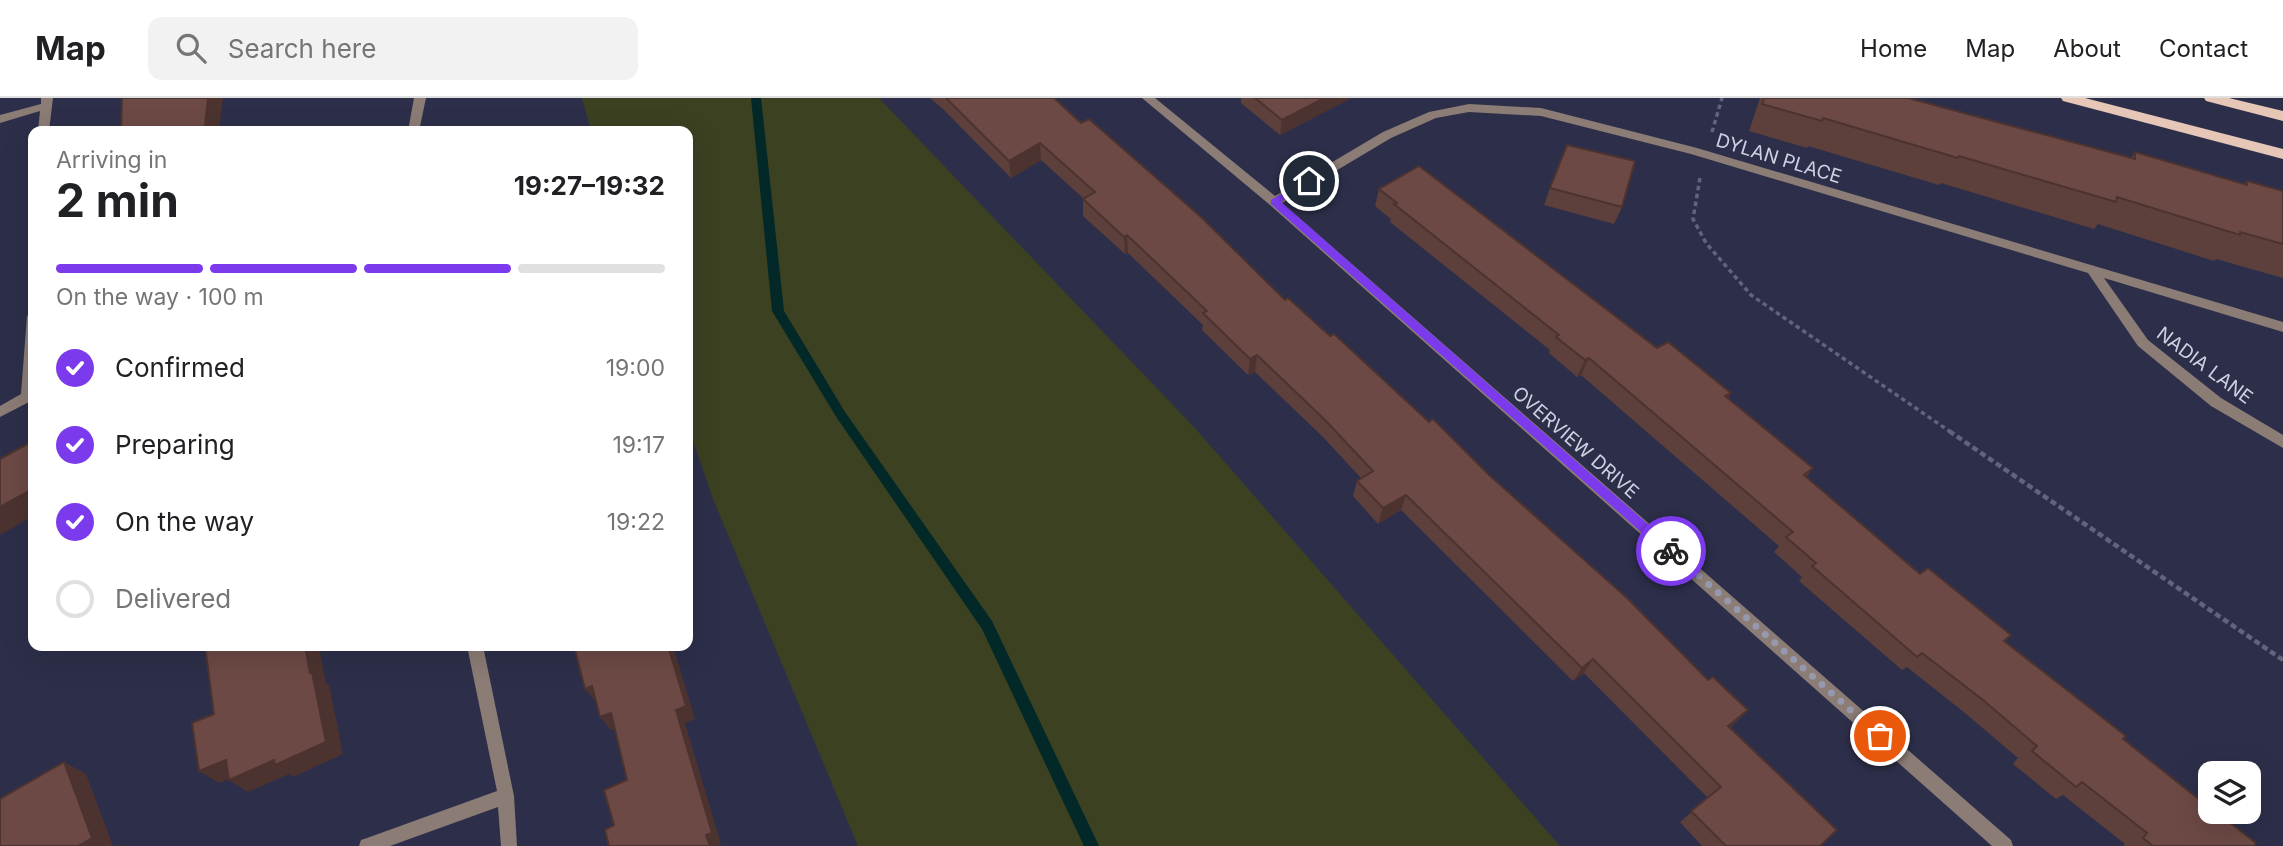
<!DOCTYPE html>
<meta charset="utf-8">
<style>
:root{--surface:#fff;--page:#f2f2f2;--text:#202124;--muted:#757577;--line:#e0e0e0;--accent:#7c3aed}
body{margin:0;font-family:Inter,sans-serif;background:var(--page);color:var(--text);height:100vh;display:flex;flex-direction:column;font-size:26px;white-space:nowrap}
*{box-sizing:border-box;margin:0}
p{font-size:23px;color:var(--muted)}
.icon{flex:none;width:38px;height:38px;fill:none;stroke:currentColor;stroke-width:2;stroke-linecap:round;stroke-linejoin:round}
.map{position:relative;flex:1;overflow:hidden}
.panel{position:absolute;left:28px;top:28px;width:665px;height:525px;display:flex;flex-direction:column;background:var(--surface);border-radius:14px;box-shadow:0 7px 28px #0002}
.panel>*{flex:none}
.controls{position:absolute;left:2198px;top:663px;display:grid;gap:14px}
.controls a{display:grid;place-items:center;width:63px;height:63px;border-radius:14px;background:var(--surface);box-shadow:0 7px 28px #0002;font-size:35px}
.pin{position:absolute;display:grid;place-items:center;width:60px;height:60px;color:#fff;margin:-30px;border:4px solid #fff;border-radius:50%;box-shadow:0 2px 7px #0007}
.courier{position:absolute;display:grid;place-items:center;width:70px;height:70px;margin:-35px;border:5px solid #7c3aed;border-radius:50%;background:#fff;color:#222;box-shadow:0 2px 9px #0007}
.headline em{font-style:normal;font-weight:700}
.headline div{display:flex;flex-direction:column-reverse}
.headline{display:flex;align-items:center;justify-content:space-between;height:119px;padding:0 28px}
h1{font-size:46px;font-weight:700;line-height:52px}
.bar{display:grid;grid-template-columns:repeat(4,1fr);gap:10px 7px;align-content:center;height:84px;padding:0 28px}
.bar i{height:9px;border-radius:5px;background:var(--line)}
.bar .active{background:var(--accent)}
.bar p{grid-column:span 4}
ol{padding:0 28px;list-style:none}
li{display:flex;align-items:center;gap:21px;height:77px}
li p{margin-inline-start:auto}
li .icon{padding:7px;border-radius:50%;background:var(--accent);color:#fff;stroke-width:4}
li:last-child{color:var(--muted)}
li i{width:38px;height:38px;border:4px solid var(--line);border-radius:50%}
header{display:flex;align-items:center;gap:42px;box-sizing:border-box;height:98px;padding:0 35px;background:var(--surface);border-bottom:2px solid var(--line)}
header strong{font-size:33px}
nav{display:flex;gap:38px;margin-inline-start:auto;font-size:24px}
.search{width:490px;height:63px;background:var(--page);display:flex;align-items:center;gap:18px;box-sizing:border-box;padding:0 24px;border-radius:14px;color:var(--muted);font-size:26px}
.map>svg:first-child{display:block}
.green{fill:#3b4121}
.lines{fill:none;stroke-linecap:round;stroke-linejoin:round}
.stream{fill:#022828;fill-rule:evenodd}
.path-far1{stroke:#62647c;stroke-width:3.5;stroke-dasharray:4.5 3.5;stroke-linecap:butt}
.path{stroke:#62647c;stroke-width:4.5;stroke-dasharray:6 3.5;stroke-linecap:butt}
.minor{fill:#8b7c75;fill-rule:evenodd}
.primary{fill:#e5c6b7;fill-rule:evenodd}
.wall{fill:#5d3f3b}
.shaded-wall{fill:#4c3330}
.building{fill:#6c4945;stroke:#4c3330;stroke-width:2}
.route{fill:#7c3aed}
.done{stroke:#9698ad;stroke-width:7;stroke-dasharray:0 12.6}
.labels{text-anchor:middle;stroke-width:5;stroke-linejoin:round;paint-order:stroke}
.street-label{font-size:19px;fill:#cfd1e3;stroke:#2d2f4a}
</style>
<header>
<strong>Map</strong>
<div class="search"><svg class="icon" aria-label="search" viewBox="0 0 24 24"><circle cx="10" cy="10" r="6"/><path d="M15 15l6 6"/></svg>Search here</div>
<nav><a>Home</a><a>Map</a><a>About</a><a>Contact</a></nav>
</header>
<div class="map">
<svg width="2283" height="748" viewBox="0 0 2283 748">
<rect width="100%" height="100%" fill="#2d2f4a"/>
<polygon class="green" points="582,0 879,0 1195,330 1560,748 858,748 713,401 688,328 688,33 591,33"/>
<g class="lines">
<polygon class="stream" points="751,0 761,0 784,213 845,314 992,523 1099,748 1084,748 982,531 837,320 772,213"/>
<g class="path-far1">
<polyline points="1712,34 1722,0"/>
<polyline points="1700,80 1693,121 1706,145 1751,197 1952,335"/>
</g>
<polyline class="path" points="1949,333 2283,562"/>
<g class="minor">
<polygon points="41,0 53,0 49,33 38,33 40,13 0,25 0,17 41,6"/>
<polygon points="414,0 426,0 419,33 408,33"/>
<polygon points="1142,0 1155,0 1275,98 1383,34 1429,14 1469,6 1541,10 1697,50 2283,224 2283,234 2104,180 2148,242 2221,300 2283,337 2283,350 2211,308 2138,248 2088,175 1691,56 1541,18 1469,14 1436,20 1391,40 1282,105 2011,742 2013,748 1992,748 1270,107"/>
<polygon points="33,213 33,302 0,319 0,308 21,296 27,218"/>
<polygon points="467,548 483,548 514,698 517,748 501,748 498,709 390,748 359,748 361,742 367,740 497,693"/>
</g>
<g class="primary">
<polygon points="2061,0 2085,0 2283,51 2283,61 2063,3"/>
<polygon points="2204,0 2229,0 2283,13 2283,23 2206,3"/>
</g>
</g>
<g class="wall">
<polygon points="930,0 1054,0 1285,202 1330,238 1489,377 1708,582 1748,612 1730,630 1820,748 1702,748 1680,724 1708,700 1584,575 1573,583 1401,412 1378,426 1353,398 1357,383 1361,380 1323,339 1255,274 1248,277 1202,232 1203,227 1128,155 1125,156 1083,118 1083,100 1041,62 1011,80 943,11"/>
<polygon points="1241,0 1351,0 1280,37 1241,5"/>
<polygon points="1760,0 1908,0 2131,60 2135,54 2244,86 2247,83 2283,93 2283,180 2216,161 2214,163 2098,126 2094,131 1941,85 1939,87 1808,48 1807,50 1749,33"/>
<polygon points="1550,90 1622,109 1614,126 1544,107"/>
<polygon points="1379,91 1657,250 1731,295 1728,300 1813,370 1806,379 1920,476 2004,543 2123,641 2254,748 2123,748 2125,746 2063,697 2056,701 2013,666 2018,660 1965,615 1907,569 1902,572 1799,483 1802,479 1774,454 1779,448 1581,277 1577,279 1549,255 1550,252 1390,124 1391,121 1375,108"/>
</g>
<g class="shaded-wall">
<polygon points="208,0 223,0 219,33 186,33"/>
<polygon points="1324,0 1351,0 1280,37 1282,22"/>
<polygon points="1040,45 1041,62 1011,80 1009,63"/>
<polygon points="1127,137 1128,155 1125,156 1124,139"/>
<polygon points="1257,257 1255,274 1248,277 1250,261"/>
<polygon points="1589,260 1581,277 1577,279 1585,262"/>
<polygon points="33,391 33,418 0,437 0,409"/>
<polygon points="1406,397 1401,412 1378,426 1383,410"/>
<polygon points="305,548 319,548 326,585 329,587 343,656 293,679 289,676 248,694 229,682 310,575"/>
<polygon points="668,548 673,548 695,621 685,625 721,746 717,748 710,748 676,612"/>
<polygon points="1593,561 1584,575 1573,583 1582,570"/>
<polygon points="592,588 596,604 585,591"/>
<polygon points="1748,612 1735,625 1716,641 1728,628"/>
<polygon points="611,615 622,628 611,632 600,619"/>
<polygon points="226,662 245,674 219,685 199,673"/>
<polygon points="64,664 86,676 113,748 78,748"/>
</g>
<g class="building">
<polygon points="122,0 208,0 205,28 186,33 121,33"/>
<polygon points="946,0 1054,0 1081,25 1089,21 1201,119 1285,202 1288,200 1330,238 1334,236 1429,324 1433,321 1489,377 1627,500 1708,582 1713,579 1748,612 1728,628 1837,732 1820,748 1726,748 1691,713 1721,689 1593,561 1582,570 1406,397 1383,410 1357,383 1373,373 1326,323 1257,257 1250,261 1203,215 1207,213 1127,137 1124,139 1083,101 1095,94 1040,45 1009,63"/>
<polygon points="1255,0 1324,0 1282,22"/>
<polygon points="1764,0 1908,0 2135,61 2135,54 2247,87 2247,83 2283,93 2283,146 2240,134 2240,137 2117,99 2116,104 1959,58 1958,60 1823,20 1822,23 1762,6"/>
<polygon points="1567,47 1635,63 1622,109 1550,90"/>
<polygon points="1419,68 1657,250 1668,244 1731,295 1725,298 1813,370 1804,377 1920,476 1928,470 2011,537 2004,543 2126,638 2123,641 2210,710 2210,714 2216,714 2256,745 2254,748 2153,748 2143,740 2147,735 2082,684 2076,689 2032,653 2037,648 1983,602 1922,555 1917,559 1812,468 1816,465 1786,439 1793,434 1589,260 1585,262 1556,239 1559,237 1394,106 1397,105 1379,91"/>
<polygon points="33,343 33,391 0,409 0,361"/>
<polygon points="205,548 305,548 310,575 312,574 326,644 275,667 274,662 229,682 226,662 199,673 192,625 214,616"/>
<polygon points="574,548 668,548 686,608 676,612 712,735 706,737 710,748 609,748 605,732 614,727 604,692 627,682 611,615 600,619 592,588 585,591"/>
<polygon points="64,664 92,740 78,748 0,748 0,701"/>
</g>
<polygon class="route" points="1306,81 1314,83 1281,104 1675,450 1675,457 1667,457 1271,106 1271,102"/>
<g class="lines">
<polyline class="done" points="1671,453 1880,638"/>
</g>
<g class="labels">
<g class="street-label">
<text transform="translate(1779 60) rotate(17)" y="7">DYLAN PLACE</text>
<text transform="translate(2205 267) rotate(37)" y="7">NADIA LANE</text>
<text transform="translate(1576 344) rotate(41)" y="7">OVERVIEW DRIVE</text>
</g>
</g>
</svg>
<div class="controls">
<a><svg class="icon" aria-label="layers" viewBox="0 0 24 24"><path d="M12 4l9 5-9 5-9-5zM3 14l9 5 9-5"/></svg></a>
</div>
<div class="pin" style="left:1880px;top:638px;background:#ea580c"><svg class="icon" aria-label="bag" viewBox="0 0 24 24"><path d="M5 8h14l-1 12H6zM9 8a3 3 0 0 1 6 0"/></svg></div>
<div class="pin" style="left:1309px;top:83px;background:#1f2937"><svg class="icon" aria-label="home" viewBox="0 0 24 24"><path d="M3 11l9-7 9 7M6 9v11h12V9"/></svg></div>
<div class="courier" style="left:1671px;top:453px"><svg class="icon" aria-label="bike" viewBox="0 0 24 24"><circle cx="6" cy="16" r="4"/><circle cx="18" cy="16" r="4"/><path d="M6 16l4-8h5l3 8M10 8l3 8H6M13 5h3"/></svg></div>
<section class="panel">
<div class="headline"><div><h1>2 min</h1><p>Arriving in</p></div><em>19:27–19:32</em></div>
<div class="bar"><i class="active"></i><i class="active"></i><i class="active"></i><i></i><p>On the way · 100 m</p></div>
<ol>
<li><svg class="icon" aria-label="check" viewBox="0 0 24 24"><path d="M5 12l5 5 9-10"/></svg>Confirmed<p>19:00</p></li>
<li><svg class="icon" aria-label="check" viewBox="0 0 24 24"><path d="M5 12l5 5 9-10"/></svg>Preparing<p>19:17</p></li>
<li><svg class="icon" aria-label="check" viewBox="0 0 24 24"><path d="M5 12l5 5 9-10"/></svg>On the way<p>19:22</p></li>
<li><i></i>Delivered</li>
</ol>
</section>
</div>
